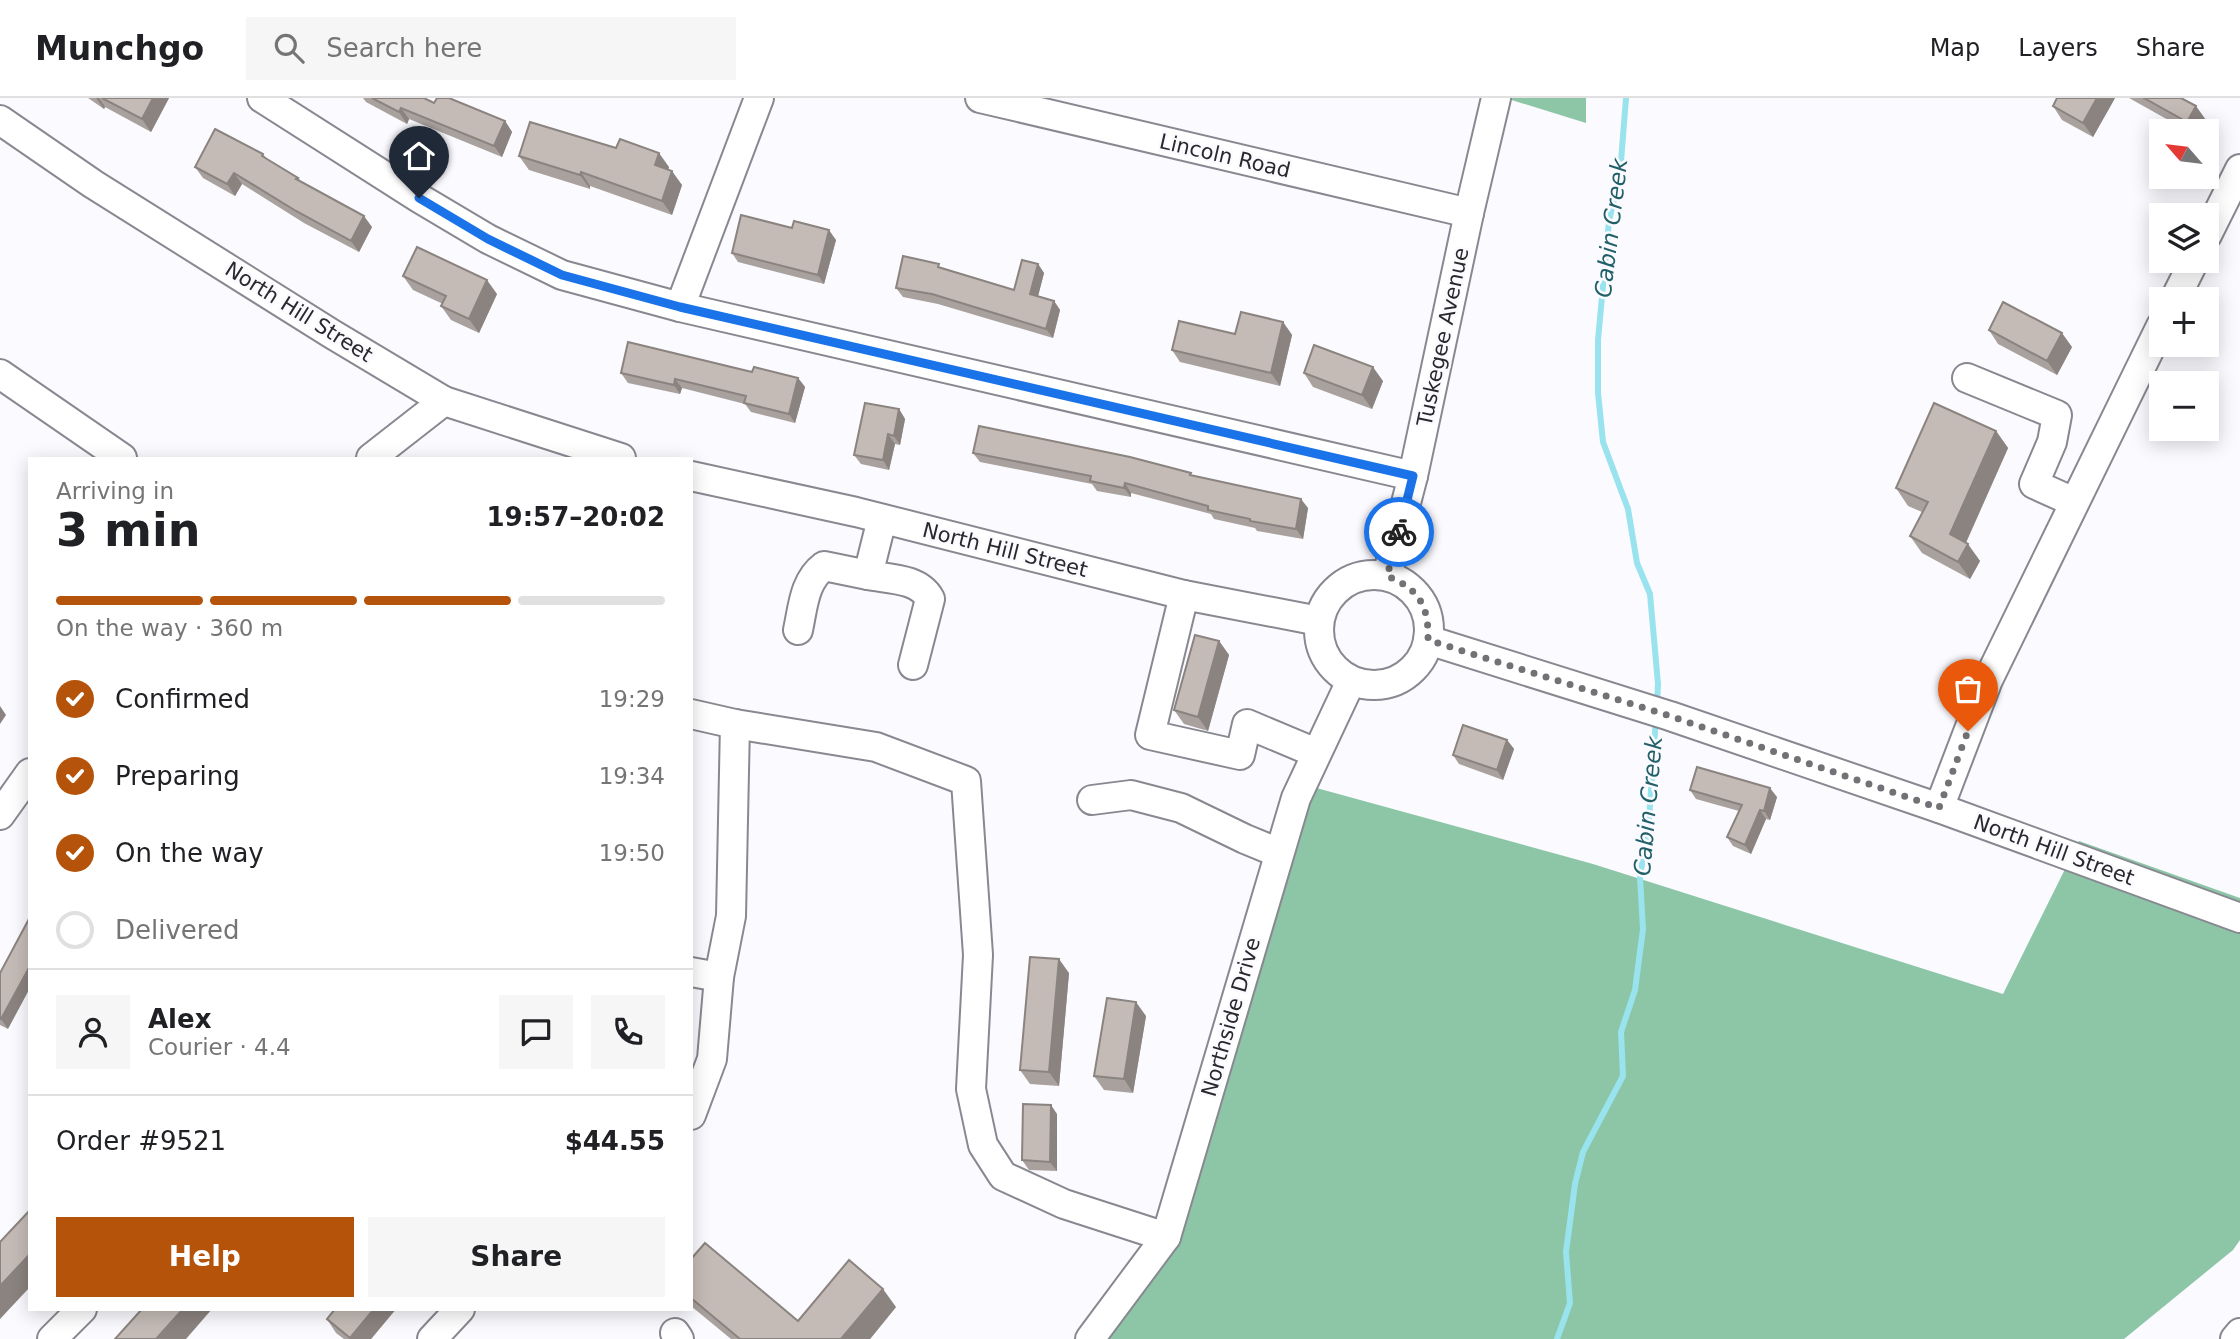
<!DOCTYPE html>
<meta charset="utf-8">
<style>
:root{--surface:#fff;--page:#f6f6f6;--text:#202124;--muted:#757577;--line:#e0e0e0;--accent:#b45309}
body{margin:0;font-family:"DejaVu Sans",sans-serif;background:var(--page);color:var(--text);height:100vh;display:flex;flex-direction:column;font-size:26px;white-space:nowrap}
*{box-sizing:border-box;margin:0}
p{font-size:23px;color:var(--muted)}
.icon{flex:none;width:38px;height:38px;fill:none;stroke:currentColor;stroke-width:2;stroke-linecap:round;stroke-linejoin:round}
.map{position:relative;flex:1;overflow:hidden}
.sheet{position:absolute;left:28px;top:359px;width:665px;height:854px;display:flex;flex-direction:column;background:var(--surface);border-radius:0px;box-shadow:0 4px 18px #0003}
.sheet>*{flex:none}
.needle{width:46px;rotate:298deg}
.fabs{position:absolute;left:2149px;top:21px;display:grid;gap:14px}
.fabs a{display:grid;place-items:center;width:70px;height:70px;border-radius:0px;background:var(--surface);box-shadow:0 4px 18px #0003;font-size:35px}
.pin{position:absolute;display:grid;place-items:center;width:60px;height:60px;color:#fff;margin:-72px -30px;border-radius:50% 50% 50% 0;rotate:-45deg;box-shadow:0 0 7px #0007}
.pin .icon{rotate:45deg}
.courier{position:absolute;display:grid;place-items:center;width:70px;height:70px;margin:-35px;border:5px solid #1a73e8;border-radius:50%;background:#fff;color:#222;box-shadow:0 2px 9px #0007}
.head em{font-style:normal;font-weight:700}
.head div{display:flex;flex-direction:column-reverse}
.head{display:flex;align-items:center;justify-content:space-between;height:119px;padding:0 28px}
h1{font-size:46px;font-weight:700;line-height:52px}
.bar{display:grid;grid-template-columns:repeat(4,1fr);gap:10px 7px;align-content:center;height:84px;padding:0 28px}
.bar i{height:9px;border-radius:5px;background:var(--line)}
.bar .on{background:var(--accent)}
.bar p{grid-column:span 4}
.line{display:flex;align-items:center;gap:18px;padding:0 28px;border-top:2px solid var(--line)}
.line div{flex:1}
.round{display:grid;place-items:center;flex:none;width:74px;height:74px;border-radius:0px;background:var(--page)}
ol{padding:0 28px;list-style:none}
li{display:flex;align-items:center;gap:21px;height:77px}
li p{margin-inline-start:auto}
li .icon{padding:7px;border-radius:50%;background:var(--accent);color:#fff;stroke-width:4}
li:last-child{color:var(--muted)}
li i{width:38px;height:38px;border:4px solid var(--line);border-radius:50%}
.action{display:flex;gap:14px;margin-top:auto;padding:14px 28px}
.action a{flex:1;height:80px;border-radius:0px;background:var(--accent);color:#fff;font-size:28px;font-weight:700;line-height:80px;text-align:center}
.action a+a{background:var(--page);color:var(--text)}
header{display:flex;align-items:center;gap:42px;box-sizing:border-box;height:98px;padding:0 35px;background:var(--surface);border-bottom:2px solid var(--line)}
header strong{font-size:33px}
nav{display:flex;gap:38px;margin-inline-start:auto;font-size:24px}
.search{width:490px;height:63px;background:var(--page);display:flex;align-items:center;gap:18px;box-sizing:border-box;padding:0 24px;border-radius:0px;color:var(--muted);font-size:26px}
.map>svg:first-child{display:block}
.forest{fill:#8cc6a6}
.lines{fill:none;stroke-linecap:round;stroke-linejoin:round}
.stream{stroke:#99e3ef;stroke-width:6}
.minor-casing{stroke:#888891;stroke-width:32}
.minor{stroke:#fff;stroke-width:28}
.wall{fill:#a9a19d}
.shaded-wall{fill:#8a837f}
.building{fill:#c5bbb6;stroke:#8a837f;stroke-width:2}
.done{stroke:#727276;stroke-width:7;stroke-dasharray:0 12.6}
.route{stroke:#1a73e8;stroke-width:9}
.labels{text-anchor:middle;stroke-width:5;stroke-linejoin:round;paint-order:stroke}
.street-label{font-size:21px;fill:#29292c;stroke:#fafaff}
.water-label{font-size:23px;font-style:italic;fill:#226069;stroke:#fafaff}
</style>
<header>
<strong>Munchgo</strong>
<div class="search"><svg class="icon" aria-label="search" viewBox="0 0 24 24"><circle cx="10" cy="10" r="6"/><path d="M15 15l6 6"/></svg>Search here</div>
<nav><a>Map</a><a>Layers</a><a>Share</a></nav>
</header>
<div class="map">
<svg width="2240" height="1241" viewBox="0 0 2240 1241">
<rect width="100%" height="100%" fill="#fafaff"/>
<g class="forest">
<polygon points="1505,0 1586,0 1586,25"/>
<polygon points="1291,683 1593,766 2003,896 2079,743 2240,800 2240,1142 2233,1152 2124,1241 1107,1241 1162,1160"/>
</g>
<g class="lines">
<g class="stream">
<polyline points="1626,0 1620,76 1609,123 1598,242 1598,295 1603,344 1628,411 1637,465 1650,496 1658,586 1657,606"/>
<polyline points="1557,1241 1570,1205 1566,1154 1575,1086 1583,1054 1623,978 1621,934 1635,892 1643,831 1640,779 1649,721 1656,620"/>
</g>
<g class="minor-casing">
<g id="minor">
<polyline points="262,0 419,100 488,141 562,177 680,209 1413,378"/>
<polyline points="980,0 1469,115"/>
<polyline points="0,22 93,86 332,236 444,303 621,360"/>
<polyline points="2207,137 2240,71"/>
<polyline points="2175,201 2194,163"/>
<polyline points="680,209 759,0"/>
<polyline points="0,276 122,360"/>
<polyline points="1967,280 2057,317 2052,344 2034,386 2074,404"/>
<polyline points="371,360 444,303"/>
<polyline points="691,378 856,414 1184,497 1319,523"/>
<path d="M882 421 868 477C889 481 919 480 930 501L913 567"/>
<circle cx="1374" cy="532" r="55"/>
<polyline points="1387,478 1413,378 1469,115 1496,0"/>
<polyline points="1184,497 1150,637 1240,657 1247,626 1316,655"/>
<path d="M798 532C803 509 804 483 824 468L868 477"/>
<polyline points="1428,542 1670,618 1939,710 2240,820"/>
<polyline points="691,616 735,626 876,649 966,683 978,857 971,991 983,1047 1003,1078 1064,1106 1166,1139"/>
<polyline points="1092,702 1131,697 1181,710 1245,741 1279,755"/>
<polyline points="1939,710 1988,582 2161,228"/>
<polyline points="0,717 30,675"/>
<polyline points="691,874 719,879"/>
<polyline points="691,1017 712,961 719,879 731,818 735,626"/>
<polyline points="675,1235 679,1241"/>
<polyline points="52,1241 82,1211"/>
<polyline points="432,1241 460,1211"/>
<polyline points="1090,1241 1166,1139 1296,700 1351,583"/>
<polyline points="2235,1241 2240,1235"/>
</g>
</g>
<use href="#minor" class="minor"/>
</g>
<g class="wall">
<polygon points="88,0 169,0 151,34 105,9 104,11"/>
<polygon points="363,0 424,0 434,5 505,23 512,34 502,59 409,21 407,26 366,4"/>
<polygon points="2115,0 2093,39 2062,22 2053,8"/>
<polygon points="2129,0 2181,0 2206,22 2200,33 2188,33"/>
<polygon points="263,56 267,61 298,80 301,84 372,129 359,154 304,125 242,86 235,98 203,80 195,69"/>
<polygon points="519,58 669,69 668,72 682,87 672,117 590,88 590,91 529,72"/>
<polygon points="836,142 824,186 738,164 732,155"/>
<polygon points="1038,166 1044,175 1038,198 1054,203 1060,212 1053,240 938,206 903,199 896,190 942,171 1014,192"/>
<polygon points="403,178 497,196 479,235 451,222 441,208 443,206 413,192"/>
<polygon points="1283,224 1292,237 1280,288 1180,264 1172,252"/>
<polygon points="1989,232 2072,249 2057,277 1998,246"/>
<polygon points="752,274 798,280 805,289 795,325 751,314 745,306 682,290 680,296 628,285 621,275"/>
<polygon points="1304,275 1383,283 1372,311 1313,289"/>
<polygon points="899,311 905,321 900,347 895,346 889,372 861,366 854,357"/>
<polygon points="1996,333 2008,350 1966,445 1980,463 1970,481 1922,455 1910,438 1922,414 1908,408 1896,390"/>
<polygon points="973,355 1192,378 1308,410 1303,441 1257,433 1255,430 1214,421 1211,416 1131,395 1131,399 1097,393 1092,386 980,364"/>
<polygon points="1219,543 1229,557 1208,633 1184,626 1174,612"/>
<polygon points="1507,642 1514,651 1503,682 1459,666 1453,657"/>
<polygon points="1690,692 1777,699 1770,722 1766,721 1751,756 1733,748 1727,739 1739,713 1696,701"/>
<polygon points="0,875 8,931 0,927"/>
<polygon points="1069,875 1059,988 1030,986 1020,972"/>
<polygon points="1146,918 1133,995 1104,992 1094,978"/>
<polygon points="1057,1016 1057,1073 1029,1072 1022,1062"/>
<polygon points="691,1161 798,1223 896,1209 870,1241 731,1241 691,1208"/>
<polygon points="335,1211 396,1211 371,1241 344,1241 336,1235 327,1221"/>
</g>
<g class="shaded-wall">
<polygon points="96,0 99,0 105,9 104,11"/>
<polygon points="153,0 169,0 151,34 142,21"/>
<polygon points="2097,0 2115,0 2093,39 2083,25"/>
<polygon points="2196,8 2206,22 2200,33 2193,33 2187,24"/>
<polygon points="401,10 409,21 407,26 399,14"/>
<polygon points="505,23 512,34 502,59 494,48"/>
<polygon points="659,55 669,69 665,81 655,67"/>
<polygon points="672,73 682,87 672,117 662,103"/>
<polygon points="581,74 590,88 590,91 580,77"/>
<polygon points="234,75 242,86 235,98 227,86"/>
<polygon points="364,118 372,129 359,154 351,143"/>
<polygon points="829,132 836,142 824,186 818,177"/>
<polygon points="1038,166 1044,175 1036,206 1030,196"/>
<polygon points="487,182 497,196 479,235 469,221"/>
<polygon points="1054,203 1060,212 1053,240 1046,231"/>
<polygon points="1283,224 1292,237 1280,288 1271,275"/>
<polygon points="2062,235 2072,249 2057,277 2047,263"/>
<polygon points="1373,269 1383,283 1372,311 1362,297"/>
<polygon points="798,280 805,289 795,325 789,316"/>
<polygon points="675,281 682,290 680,296 674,287"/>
<polygon points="899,311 905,321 900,347 894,338"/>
<polygon points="1996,333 2008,350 1962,453 1950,436"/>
<polygon points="888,336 895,346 889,372 883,362"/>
<polygon points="1125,385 1131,395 1131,399 1124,390"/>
<polygon points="1301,401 1308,410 1303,441 1296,431"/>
<polygon points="1968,446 1980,463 1970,481 1958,464"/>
<polygon points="1219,543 1229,557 1208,633 1198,619"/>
<polygon points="0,608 6,617 0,626"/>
<polygon points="1507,642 1514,651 1503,682 1497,672"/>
<polygon points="1770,690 1777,699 1770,722 1764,713"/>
<polygon points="1760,712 1766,721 1751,756 1745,747"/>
<polygon points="1059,861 1069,875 1059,988 1049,974"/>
<polygon points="30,868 30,890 8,931 1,921"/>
<polygon points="1136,904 1146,918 1133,995 1124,981"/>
<polygon points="1051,1007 1057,1016 1057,1073 1050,1064"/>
<polygon points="30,1156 30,1189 0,1221 0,1188"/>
<polygon points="883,1191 896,1209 870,1241 841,1241"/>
<polygon points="183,1211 212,1211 186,1241 156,1241"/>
<polygon points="374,1211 396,1211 371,1241 350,1241"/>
</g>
<g class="building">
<polygon points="102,0 153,0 142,21"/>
<polygon points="372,0 424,0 434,5 437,0 449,0 505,23 494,48 401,10 399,14"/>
<polygon points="2057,0 2097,0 2083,25 2053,8"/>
<polygon points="2144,0 2181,0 2196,8 2187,24"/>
<polygon points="530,24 616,50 620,41 659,55 655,67 672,73 662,103 581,74 580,77 519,58"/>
<polygon points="215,31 263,56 262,58 298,80 296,81 364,118 351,143 296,113 234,75 227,86 195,69"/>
<polygon points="741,117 792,130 794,123 829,132 818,177 732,155"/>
<polygon points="417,149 487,182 469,221 441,208 446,198 403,178"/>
<polygon points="903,158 939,166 938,169 1014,192 1022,162 1038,166 1030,196 1054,203 1046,231 932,196 896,190"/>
<polygon points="2003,204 2062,235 2047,263 1989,232"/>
<polygon points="1241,214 1283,224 1271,275 1172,252 1179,223 1235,236"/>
<polygon points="628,244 752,274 754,269 798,280 789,316 744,305 746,298 675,281 674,287 621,275"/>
<polygon points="1314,247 1373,269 1362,297 1304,275"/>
<polygon points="865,305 899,311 894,338 888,336 883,362 854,357"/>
<polygon points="1934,305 1996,333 1950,436 1968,446 1958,464 1910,438 1928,404 1896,390"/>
<polygon points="979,328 1130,359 1191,375 1190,377 1301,401 1296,431 1250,423 1250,421 1208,412 1208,408 1125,385 1124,390 1090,383 1091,378 973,355"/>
<polygon points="1195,537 1219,543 1198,619 1174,612"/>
<polygon points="1463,627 1507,642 1497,672 1453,657"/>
<polygon points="1697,669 1770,690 1764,713 1760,712 1745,747 1727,739 1742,707 1690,692"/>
<polygon points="30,819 30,868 1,921 0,921 0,875"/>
<polygon points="1030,859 1059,861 1049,974 1020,972"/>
<polygon points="1107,900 1136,904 1124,981 1094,978"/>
<polygon points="1023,1006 1051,1007 1050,1064 1022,1062"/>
<polygon points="30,1112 30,1156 0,1188 0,1144"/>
<polygon points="705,1145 798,1223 849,1162 883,1191 841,1241 740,1241 691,1200 691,1161"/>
<polygon points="142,1211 183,1211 156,1241 115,1241"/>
<polygon points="335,1211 374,1211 350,1240 327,1221"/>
</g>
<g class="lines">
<path class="done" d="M1399 434 1387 478C1419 491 1429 508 1428 542L1670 618 1939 710 1968 633"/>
<polyline class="route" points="419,100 488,141 562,177 680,209 1413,378 1399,434"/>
</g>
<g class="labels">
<g class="street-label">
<text transform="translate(1225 58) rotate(13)" y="7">Lincoln Road</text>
<text transform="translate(299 214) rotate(32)" y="7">North Hill Street</text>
<text transform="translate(1443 239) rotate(-78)" y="7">Tuskegee Avenue</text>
<text transform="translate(1005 452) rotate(14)" y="7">North Hill Street</text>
<text transform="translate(2054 752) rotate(20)" y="7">North Hill Street</text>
<text transform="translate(1231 919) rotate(-74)" y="7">Northside Drive</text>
</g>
<g class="water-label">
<text transform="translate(1611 130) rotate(-83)" y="8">Cabin Creek</text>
<text transform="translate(1648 708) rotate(-85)" y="8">Cabin Creek</text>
</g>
</g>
</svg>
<div class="fabs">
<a><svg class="needle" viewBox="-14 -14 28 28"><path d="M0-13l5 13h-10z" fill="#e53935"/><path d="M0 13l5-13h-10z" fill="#757577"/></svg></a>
<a><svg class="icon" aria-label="layers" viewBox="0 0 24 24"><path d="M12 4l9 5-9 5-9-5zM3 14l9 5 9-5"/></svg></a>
<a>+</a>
<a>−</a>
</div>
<div class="pin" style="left:1968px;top:633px;background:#ea580c"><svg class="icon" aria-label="bag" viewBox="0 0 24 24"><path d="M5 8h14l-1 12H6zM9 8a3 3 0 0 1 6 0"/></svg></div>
<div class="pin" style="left:419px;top:100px;background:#1f2937"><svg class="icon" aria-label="home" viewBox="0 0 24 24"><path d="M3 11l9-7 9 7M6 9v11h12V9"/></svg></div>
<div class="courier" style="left:1399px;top:434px"><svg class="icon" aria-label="bike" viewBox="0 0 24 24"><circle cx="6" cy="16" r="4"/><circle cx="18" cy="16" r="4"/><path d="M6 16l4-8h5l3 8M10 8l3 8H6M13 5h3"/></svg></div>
<section class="sheet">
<div class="head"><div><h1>3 min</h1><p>Arriving in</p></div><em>19:57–20:02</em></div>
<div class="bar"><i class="on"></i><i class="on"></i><i class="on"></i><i></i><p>On the way · 360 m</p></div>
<ol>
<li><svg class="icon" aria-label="check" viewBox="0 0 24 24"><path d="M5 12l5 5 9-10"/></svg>Confirmed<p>19:29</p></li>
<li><svg class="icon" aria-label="check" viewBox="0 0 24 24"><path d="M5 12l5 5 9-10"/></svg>Preparing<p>19:34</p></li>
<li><svg class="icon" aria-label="check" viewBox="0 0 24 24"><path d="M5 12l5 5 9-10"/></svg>On the way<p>19:50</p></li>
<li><i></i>Delivered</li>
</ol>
<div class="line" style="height:126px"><a class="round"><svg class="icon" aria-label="person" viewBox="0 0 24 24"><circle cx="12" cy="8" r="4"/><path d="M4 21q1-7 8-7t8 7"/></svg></a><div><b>Alex</b><p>Courier · 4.4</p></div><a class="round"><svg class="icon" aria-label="chat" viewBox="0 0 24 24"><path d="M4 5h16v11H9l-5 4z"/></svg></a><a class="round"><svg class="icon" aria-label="phone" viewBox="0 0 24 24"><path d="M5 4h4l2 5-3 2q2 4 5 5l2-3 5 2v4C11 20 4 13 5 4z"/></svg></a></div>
<div class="line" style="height:91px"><div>Order #9521</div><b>$44.55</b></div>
<div class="action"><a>Help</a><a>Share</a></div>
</section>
</div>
